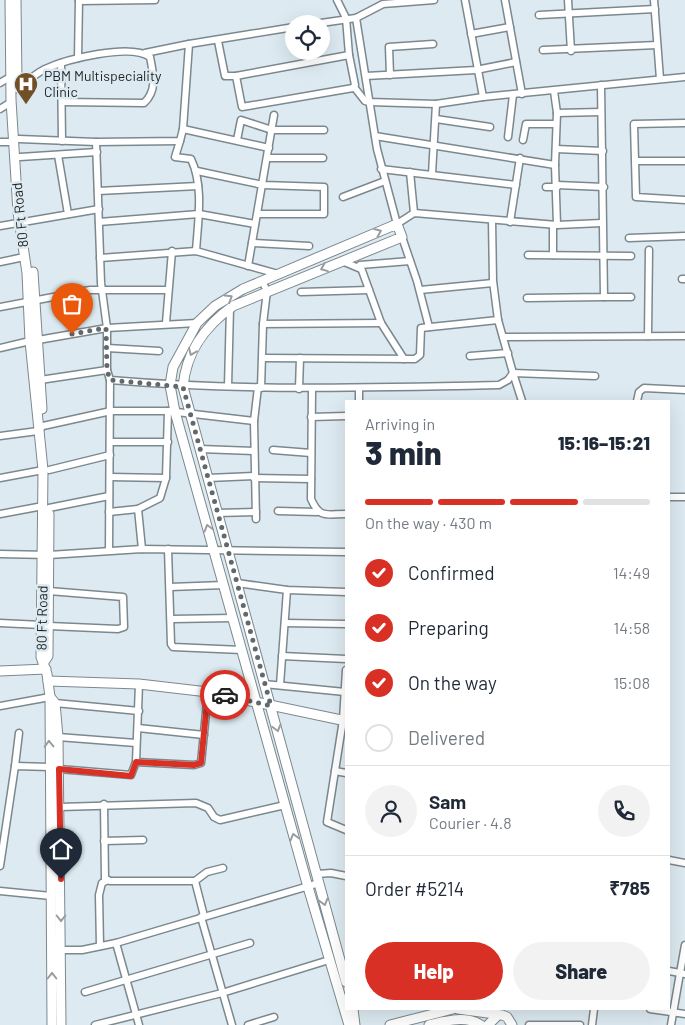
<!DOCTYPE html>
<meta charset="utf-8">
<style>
:root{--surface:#fff;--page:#f2f2f3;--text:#1f2937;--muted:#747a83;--line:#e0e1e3;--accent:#d93025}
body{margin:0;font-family:Barlow,sans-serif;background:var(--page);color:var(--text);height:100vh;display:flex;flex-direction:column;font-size:19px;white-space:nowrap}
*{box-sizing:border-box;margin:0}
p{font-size:16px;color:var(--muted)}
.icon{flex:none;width:28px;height:28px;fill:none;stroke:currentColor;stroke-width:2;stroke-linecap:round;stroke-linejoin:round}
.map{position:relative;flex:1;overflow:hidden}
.drawer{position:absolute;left:345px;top:400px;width:325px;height:610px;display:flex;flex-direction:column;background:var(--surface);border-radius:0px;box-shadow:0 5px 20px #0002}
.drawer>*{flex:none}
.tools{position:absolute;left:285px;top:15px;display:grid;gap:10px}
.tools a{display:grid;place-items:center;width:45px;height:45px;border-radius:50%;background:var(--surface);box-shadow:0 5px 20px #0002;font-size:25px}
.pin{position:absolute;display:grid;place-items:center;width:42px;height:42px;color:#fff;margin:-51px -21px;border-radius:50% 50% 50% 0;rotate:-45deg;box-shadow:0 0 5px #0007}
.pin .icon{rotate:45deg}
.courier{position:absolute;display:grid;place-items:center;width:50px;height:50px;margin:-25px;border:4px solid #d93025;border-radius:50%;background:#fff;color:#222;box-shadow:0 1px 6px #0007}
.head em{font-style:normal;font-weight:800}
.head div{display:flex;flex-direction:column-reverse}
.head{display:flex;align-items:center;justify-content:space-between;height:85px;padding:0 20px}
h1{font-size:32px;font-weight:800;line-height:38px}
.bar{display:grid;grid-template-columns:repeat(4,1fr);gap:8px 5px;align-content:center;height:60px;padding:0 20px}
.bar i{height:6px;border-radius:4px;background:var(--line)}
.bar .current{background:var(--accent)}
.bar p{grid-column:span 4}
.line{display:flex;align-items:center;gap:12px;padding:0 20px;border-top:1px solid var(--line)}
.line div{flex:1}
.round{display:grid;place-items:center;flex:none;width:52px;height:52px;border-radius:26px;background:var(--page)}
ol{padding:0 20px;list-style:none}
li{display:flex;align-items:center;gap:15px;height:55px}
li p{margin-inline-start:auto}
li .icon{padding:5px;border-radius:50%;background:var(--accent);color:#fff;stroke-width:4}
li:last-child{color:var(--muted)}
li i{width:28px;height:28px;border:2px solid var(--line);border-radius:50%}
.action{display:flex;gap:10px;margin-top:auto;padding:10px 20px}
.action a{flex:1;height:58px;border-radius:30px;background:var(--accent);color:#fff;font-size:20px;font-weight:800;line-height:58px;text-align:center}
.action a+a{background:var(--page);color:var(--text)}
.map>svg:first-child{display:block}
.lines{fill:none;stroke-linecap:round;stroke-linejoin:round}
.street-casing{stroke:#7c888e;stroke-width:9}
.secondary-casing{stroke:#7c888e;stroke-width:11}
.street{stroke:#fff;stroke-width:6}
.secondary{stroke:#fff;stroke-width:9}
.oneway{stroke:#9a9c9d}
.done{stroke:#61696c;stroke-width:5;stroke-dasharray:0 9}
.route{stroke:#d93025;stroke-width:6}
.labels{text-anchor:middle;stroke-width:5;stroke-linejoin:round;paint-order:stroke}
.poi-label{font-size:14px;fill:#1e2325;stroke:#ddeaf1;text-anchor:start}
.street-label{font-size:14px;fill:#1e2325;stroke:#ddeaf1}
</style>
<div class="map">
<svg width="685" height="1025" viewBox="0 0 685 1025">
<rect width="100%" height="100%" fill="#ddeaf1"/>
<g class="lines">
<g class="street-casing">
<g id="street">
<polyline points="505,0 522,94"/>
<polyline points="568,0 571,51"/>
<polyline points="654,0 660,79"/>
<polyline points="79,1 155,0"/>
<polyline points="539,15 655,9"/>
<polyline points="356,18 377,149 397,224 414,213 557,225 602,223"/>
<polyline points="314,24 356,18 383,4 434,0"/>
<polyline points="471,34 510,27"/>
<polyline points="218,41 225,76 236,76 242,107 353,88 355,85 349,55 346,18 337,0"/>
<polyline points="543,50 657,45"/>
<polyline points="145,53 189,44"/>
<polyline points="78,58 79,0"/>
<polyline points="61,63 62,141"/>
<polyline points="390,75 389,47 433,44"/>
<polyline points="236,76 349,55"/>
<polyline points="366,76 476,70 516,62"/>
<polyline points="0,83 10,77"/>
<polyline points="354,87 365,101 369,102 436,104 483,97 465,0"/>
<path d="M17 89C26 82 35 74 45 69 67 59 130 43 150 57 153 73 158 90 144 103L62 102"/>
<polyline points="554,91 557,113 555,165 557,225"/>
<polyline points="483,97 685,77"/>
<polyline points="0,109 11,102"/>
<polyline points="557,113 601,112"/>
<polyline points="436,119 490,127"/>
<polyline points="685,123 634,124 636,197 685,200"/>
<polyline points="183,129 269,148"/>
<polyline points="375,136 555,165"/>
<polyline points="508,137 513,95"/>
<polyline points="19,139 96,142 180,141 183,129 189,44 294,27"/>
<polyline points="237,140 241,120 272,130 324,130"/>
<polyline points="523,140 526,124 556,124"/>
<path d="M180 141 175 157 191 159C204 186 198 221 196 251"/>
<polyline points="0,142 13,142"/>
<polyline points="96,142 101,283 107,328 107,370 110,380 109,550"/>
<polyline points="556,149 603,151"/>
<polyline points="58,155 68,214"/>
<polyline points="20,157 97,152"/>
<polyline points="268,158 323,158"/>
<polyline points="636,161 685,161"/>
<polyline points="381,169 516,185"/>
<polyline points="197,171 263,185 324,187 324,214 258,214"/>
<polyline points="410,172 414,213"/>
<polyline points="432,174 436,104"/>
<polyline points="557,185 604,187"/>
<polyline points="546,187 557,187"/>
<polyline points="98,191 198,186"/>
<polyline points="343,197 385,181"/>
<polyline points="99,222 199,214 255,224"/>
<polyline points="510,222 520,158"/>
<polyline points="553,225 553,255"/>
<polyline points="0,226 99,209"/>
<polyline points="402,237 417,281 429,327"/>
<polyline points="629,238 685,236"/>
<polyline points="252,243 309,246"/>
<polyline points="528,255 631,256"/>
<polyline points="100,258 196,251 278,274"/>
<polyline points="342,261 361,269"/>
<polyline points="0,262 24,257"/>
<polyline points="248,266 274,115"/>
<polyline points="682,279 685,279"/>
<polyline points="420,290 493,283"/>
<polyline points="301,292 369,290"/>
<polyline points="604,297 631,297"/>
<polyline points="527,298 604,297 601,85"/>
<polyline points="0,307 90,290 168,290"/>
<polyline points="166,323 172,251"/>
<polyline points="263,324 381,323"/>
<polyline points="648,336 649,250"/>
<polyline points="503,337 685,336"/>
<polyline points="38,340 107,328 197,323"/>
<polyline points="0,348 30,341"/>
<polyline points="107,348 159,351"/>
<polyline points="470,356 508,353"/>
<polyline points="263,358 415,359 420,355 421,328 498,320"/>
<polyline points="404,359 381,323 360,265 410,261"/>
<polyline points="40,380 107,370"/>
<path d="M110 380C240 391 369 388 499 385L508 380 513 373 498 320 493 281 492 220"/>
<polyline points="228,386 230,308"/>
<polyline points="261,388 263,324 267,291 262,281"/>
<polyline points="299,389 300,358"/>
<polyline points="359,389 359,401"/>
<path d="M312 390 311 499C320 519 326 514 346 514"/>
<polyline points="522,401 513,373 595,376"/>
<polyline points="637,401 639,392 644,388 685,390"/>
<polyline points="311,417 346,416"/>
<polyline points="0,436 38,431 43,426 111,411 168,411"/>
<polyline points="110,442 168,442"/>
<polyline points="200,449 254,451"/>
<polyline points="273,450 311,453"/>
<polyline points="49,470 110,455"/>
<polyline points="110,477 166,478"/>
<polyline points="0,478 43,470"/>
<polyline points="208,478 254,476"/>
<polyline points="254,478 311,479"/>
<polyline points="669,497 685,497"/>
<polyline points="49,508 109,496"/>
<polyline points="278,511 317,512"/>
<polyline points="109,512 138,509"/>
<polyline points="217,513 256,512"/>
<polyline points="0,514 43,506"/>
<polyline points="256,519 254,421 258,387"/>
<polyline points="142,549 138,509 160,498 166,478 168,411 254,421"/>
<polyline points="168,549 171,644 173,647 242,650"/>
<polyline points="0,554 49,555 142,549 346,552"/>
<polyline points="237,583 287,590 346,592"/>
<polyline points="170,587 224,585"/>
<polyline points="172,619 233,618"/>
<polyline points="0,623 42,625"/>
<polyline points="285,623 346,624"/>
<polyline points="49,626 118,629 124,627 123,597 49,591"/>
<polyline points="282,656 346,659"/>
<polyline points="346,670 343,720 327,822 346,830"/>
<polyline points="264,684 345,692"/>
<polyline points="280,685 287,590"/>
<polyline points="55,703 139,711"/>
<polyline points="0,706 50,697"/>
<polyline points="138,728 204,735"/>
<polyline points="58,737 136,743"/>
<polyline points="136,762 194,765 201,763 208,692"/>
<polyline points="15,766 19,733"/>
<polyline points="59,769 131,775 136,762 139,684"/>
<polyline points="335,771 346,773"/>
<polyline points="104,804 105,879 110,881 195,881 204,916"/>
<polyline points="60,807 196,803 208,808 214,817 220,820 285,805"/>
<polyline points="104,841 143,840"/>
<polyline points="669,860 685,863"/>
<polyline points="0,866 15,766 50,767"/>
<polyline points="317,874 331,873 346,876"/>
<polyline points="195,881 207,872 223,868"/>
<polyline points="0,891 51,896"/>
<polyline points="201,917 232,1025"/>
<polyline points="116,943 139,1025"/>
<polyline points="100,946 99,895 102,883 108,880"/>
<polyline points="61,950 82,950 116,943 319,883"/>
<polyline points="669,971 680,973 685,945"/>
<polyline points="85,992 250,943"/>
<polyline points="650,1009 685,1014"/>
<polyline points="95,1025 222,993 329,960"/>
<polyline points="248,1025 274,1017"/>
<polyline points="529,1025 580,1025"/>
<polyline points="592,1025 594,1009"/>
<polyline points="671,1025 680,973 685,974"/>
</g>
</g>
<g class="secondary-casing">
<g id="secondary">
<polyline points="10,0 11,100 18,212 27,273 30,341 43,470 41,657 47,674 50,697 52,1025"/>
<polyline points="16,0 17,82"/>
<polyline points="33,272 42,409"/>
<polyline points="44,662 48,656 49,514"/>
<polyline points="0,671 46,669"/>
<polyline points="48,681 139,684 208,692 346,721"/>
<polyline points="50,697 55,703 58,737 61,1025"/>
<path d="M346 982 183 387C186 351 205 326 233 306L402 237 397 224 243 289 215 306 197 323 173 367 170 385 175 412 308 887 349 1025"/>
<polyline points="353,1009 355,1025"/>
<polyline points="458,1009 502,1015 507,1017 512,1025"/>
<polyline points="390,1025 453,1009"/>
<path d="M429 1025C445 1021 466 1015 481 1025"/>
<polyline points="488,1025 497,1016"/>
</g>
</g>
<use href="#street" class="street"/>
<use href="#secondary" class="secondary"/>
</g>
<defs><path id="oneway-chevron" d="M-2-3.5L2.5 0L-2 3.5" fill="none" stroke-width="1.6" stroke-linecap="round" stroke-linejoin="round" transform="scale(1.25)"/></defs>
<g class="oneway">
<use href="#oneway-chevron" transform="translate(378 232) rotate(-23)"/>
<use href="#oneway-chevron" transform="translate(324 268) rotate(158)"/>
<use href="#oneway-chevron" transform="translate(229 298) rotate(-32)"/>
<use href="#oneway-chevron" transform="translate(192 352) rotate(113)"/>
<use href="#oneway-chevron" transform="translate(208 528) rotate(-106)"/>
<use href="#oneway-chevron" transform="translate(277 728) rotate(75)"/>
<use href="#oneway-chevron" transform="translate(49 744) rotate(-91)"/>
<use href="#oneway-chevron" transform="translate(294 837) rotate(-105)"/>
<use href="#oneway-chevron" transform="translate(324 902) rotate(75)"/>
<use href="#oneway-chevron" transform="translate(61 918) rotate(90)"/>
<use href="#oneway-chevron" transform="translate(52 976) rotate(-90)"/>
</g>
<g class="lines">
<polyline class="done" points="72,334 106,328 107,370 110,380 183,387 271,706 225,695"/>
<polyline class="route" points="61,879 59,769 131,776 136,762 194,765 201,763 208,692 225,695"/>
</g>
<defs>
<g id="hospital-pin" transform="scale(1.25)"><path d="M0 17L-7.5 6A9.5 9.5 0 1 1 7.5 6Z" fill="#715027" stroke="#ddeaf1"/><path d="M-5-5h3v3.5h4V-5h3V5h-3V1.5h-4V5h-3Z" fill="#fff"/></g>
</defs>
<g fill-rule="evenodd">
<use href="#hospital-pin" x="26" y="84"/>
</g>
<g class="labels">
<g class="poi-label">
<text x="44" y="81">PBM Multispeciality<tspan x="44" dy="16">Clinic</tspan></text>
</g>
<g class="street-label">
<text transform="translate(20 215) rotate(-96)" y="5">80 Ft Road</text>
<text transform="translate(42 618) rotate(-89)" y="5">80 Ft Road</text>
</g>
</g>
</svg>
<div class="tools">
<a><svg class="icon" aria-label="locate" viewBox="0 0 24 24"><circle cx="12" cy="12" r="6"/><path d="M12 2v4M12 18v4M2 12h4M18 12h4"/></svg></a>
</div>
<div class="pin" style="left:72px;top:334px;background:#ea580c"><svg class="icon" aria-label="bag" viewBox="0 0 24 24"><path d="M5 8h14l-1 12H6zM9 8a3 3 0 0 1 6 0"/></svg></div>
<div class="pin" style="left:61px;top:879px;background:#1f2937"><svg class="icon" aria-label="home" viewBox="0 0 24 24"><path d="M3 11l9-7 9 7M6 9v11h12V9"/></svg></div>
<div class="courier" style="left:225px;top:695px"><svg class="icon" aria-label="car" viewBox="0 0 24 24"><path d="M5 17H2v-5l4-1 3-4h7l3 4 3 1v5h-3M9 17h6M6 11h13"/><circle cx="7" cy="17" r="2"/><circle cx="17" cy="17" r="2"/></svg></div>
<section class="drawer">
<div class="head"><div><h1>3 min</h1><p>Arriving in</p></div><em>15:16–15:21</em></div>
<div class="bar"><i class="current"></i><i class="current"></i><i class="current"></i><i></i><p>On the way · 430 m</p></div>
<ol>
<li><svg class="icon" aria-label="check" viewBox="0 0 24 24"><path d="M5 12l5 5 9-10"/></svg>Confirmed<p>14:49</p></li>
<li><svg class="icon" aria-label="check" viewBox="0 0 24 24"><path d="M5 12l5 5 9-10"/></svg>Preparing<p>14:58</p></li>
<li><svg class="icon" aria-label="check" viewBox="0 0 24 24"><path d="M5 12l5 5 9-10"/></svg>On the way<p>15:08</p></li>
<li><i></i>Delivered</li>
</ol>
<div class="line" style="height:90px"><a class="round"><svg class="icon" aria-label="person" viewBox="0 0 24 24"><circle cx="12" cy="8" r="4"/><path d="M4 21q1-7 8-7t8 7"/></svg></a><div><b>Sam</b><p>Courier · 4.8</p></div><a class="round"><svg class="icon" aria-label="phone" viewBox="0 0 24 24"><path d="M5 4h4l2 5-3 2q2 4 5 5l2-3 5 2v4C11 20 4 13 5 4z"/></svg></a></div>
<div class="line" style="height:65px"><div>Order #5214</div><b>₹785</b></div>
<div class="action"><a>Help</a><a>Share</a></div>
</section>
</div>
